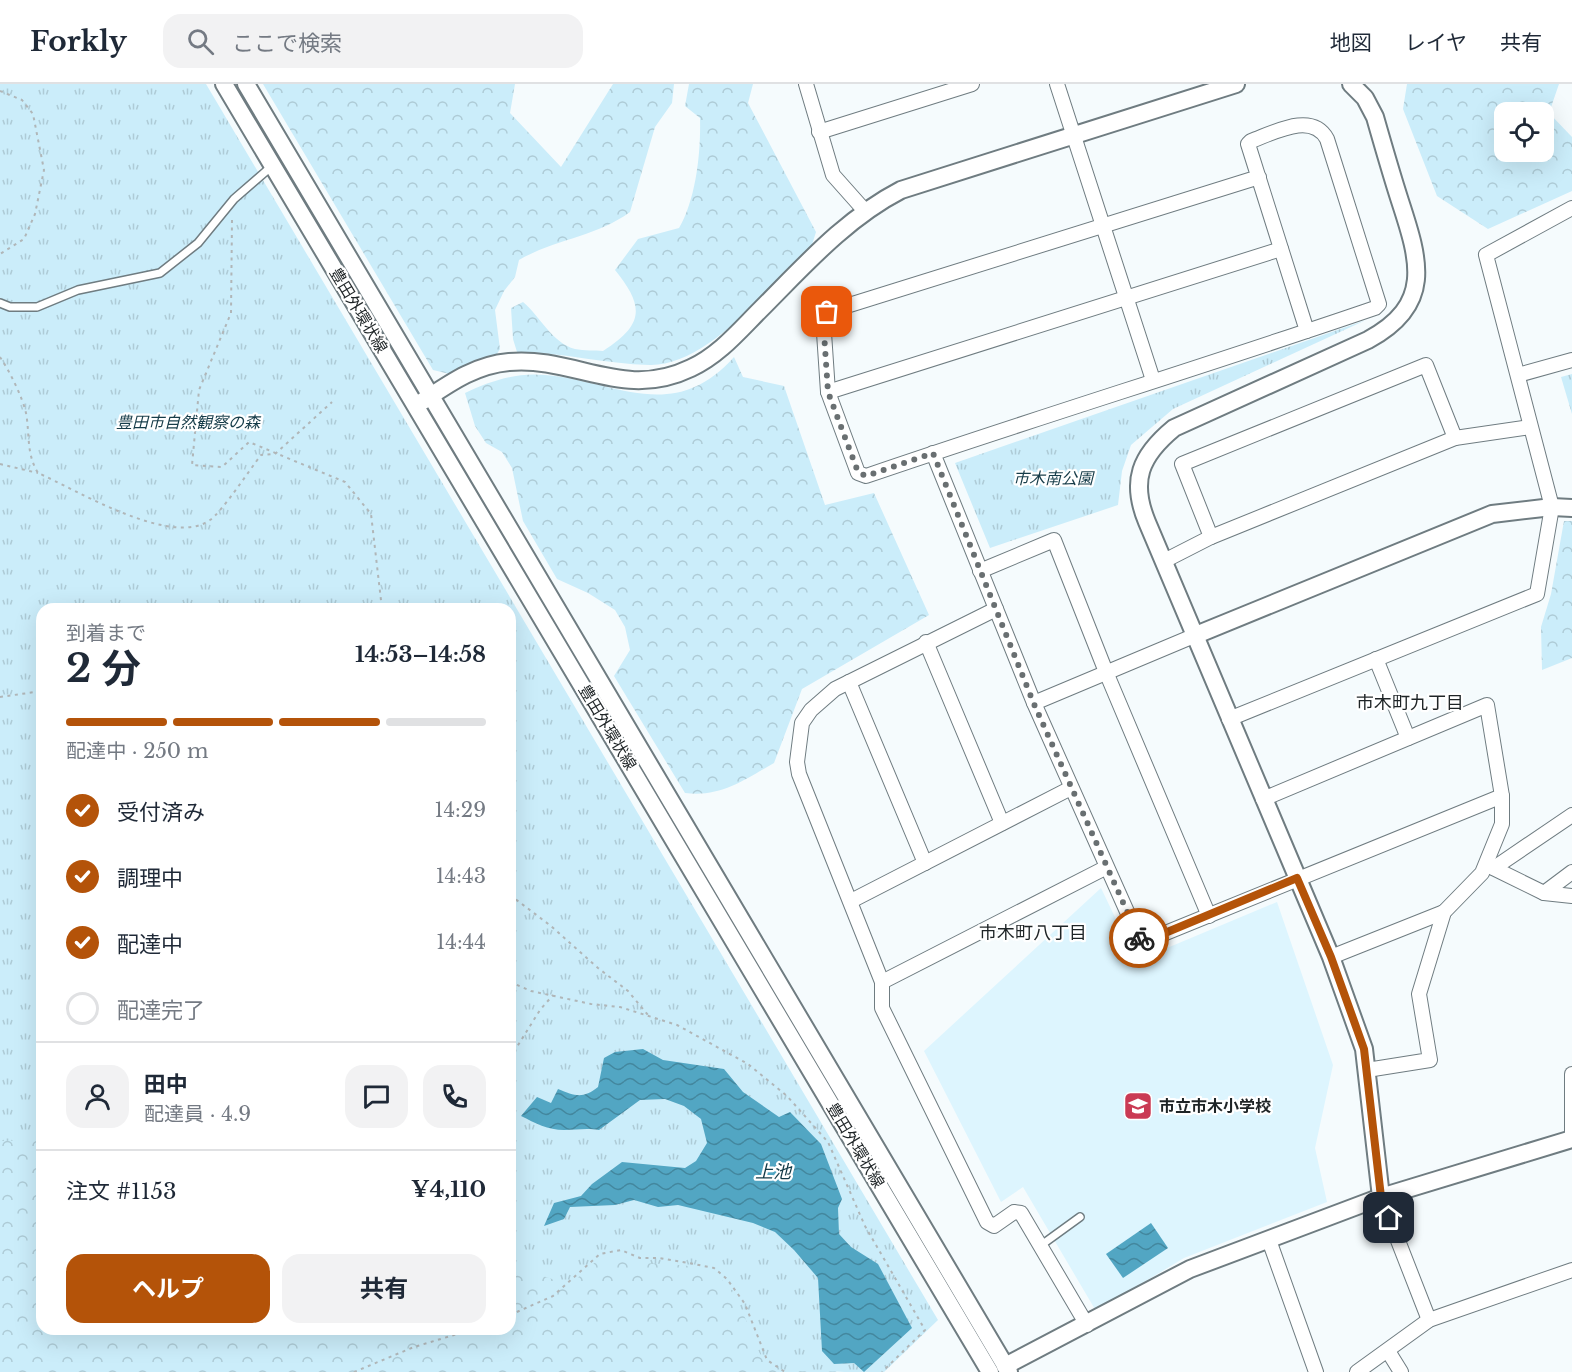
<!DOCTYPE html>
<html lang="ja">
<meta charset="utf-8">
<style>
:root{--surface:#fff;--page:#f2f2f3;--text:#1f2937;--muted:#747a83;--line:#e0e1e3;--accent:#b45309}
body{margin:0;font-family:"Libre Baskerville","Noto Sans JP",serif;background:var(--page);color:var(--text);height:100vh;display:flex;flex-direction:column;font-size:22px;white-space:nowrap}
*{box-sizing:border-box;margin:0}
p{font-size:20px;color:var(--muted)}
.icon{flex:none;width:33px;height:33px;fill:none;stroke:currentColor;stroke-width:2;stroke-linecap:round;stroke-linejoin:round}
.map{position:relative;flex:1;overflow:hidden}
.drawer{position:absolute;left:36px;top:519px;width:480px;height:732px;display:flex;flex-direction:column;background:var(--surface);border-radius:18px;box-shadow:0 6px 24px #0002}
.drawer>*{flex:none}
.buttons{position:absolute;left:1494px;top:18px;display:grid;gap:12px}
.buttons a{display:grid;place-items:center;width:60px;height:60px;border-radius:12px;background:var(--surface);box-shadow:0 6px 24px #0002;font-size:30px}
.pin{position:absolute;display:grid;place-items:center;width:51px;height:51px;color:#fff;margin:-26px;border-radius:12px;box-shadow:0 3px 9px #0006}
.courier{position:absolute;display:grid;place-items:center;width:60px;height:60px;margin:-30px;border:4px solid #b45309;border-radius:50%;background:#fff;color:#222;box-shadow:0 2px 8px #0007}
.summary em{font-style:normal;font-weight:700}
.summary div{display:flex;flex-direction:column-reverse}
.summary{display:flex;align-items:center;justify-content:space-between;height:102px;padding:0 30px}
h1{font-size:39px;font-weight:700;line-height:45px}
.bar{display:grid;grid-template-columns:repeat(4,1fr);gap:9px 6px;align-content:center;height:72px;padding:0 30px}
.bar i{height:8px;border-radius:4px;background:var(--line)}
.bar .selected{background:var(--accent)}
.bar p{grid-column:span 4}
.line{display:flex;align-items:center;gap:15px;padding:0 30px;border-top:2px solid var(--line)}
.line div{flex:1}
.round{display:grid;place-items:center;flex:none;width:63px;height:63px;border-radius:18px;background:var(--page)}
ol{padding:0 30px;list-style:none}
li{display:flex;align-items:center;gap:18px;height:66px}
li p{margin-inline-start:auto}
li .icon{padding:6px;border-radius:50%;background:var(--accent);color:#fff;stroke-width:4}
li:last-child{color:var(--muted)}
li i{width:33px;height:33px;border:3px solid var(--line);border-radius:50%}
.primary-button{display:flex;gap:12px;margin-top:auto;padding:12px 30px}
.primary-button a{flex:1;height:69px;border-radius:18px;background:var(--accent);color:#fff;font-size:24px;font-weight:700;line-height:69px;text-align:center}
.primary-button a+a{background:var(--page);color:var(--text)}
header{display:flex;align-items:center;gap:36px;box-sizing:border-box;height:84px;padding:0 30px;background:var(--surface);border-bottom:2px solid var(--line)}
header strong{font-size:28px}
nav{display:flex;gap:33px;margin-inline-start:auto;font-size:21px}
.search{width:420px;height:54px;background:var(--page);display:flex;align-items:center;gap:15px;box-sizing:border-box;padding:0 21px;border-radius:18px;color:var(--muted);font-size:22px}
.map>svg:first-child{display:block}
.built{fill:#ddf5fe}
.forest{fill:url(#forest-crowns);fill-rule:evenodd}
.park{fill:url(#park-tufts)}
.water{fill:url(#water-waves)}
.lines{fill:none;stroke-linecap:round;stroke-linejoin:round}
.service-casing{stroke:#6f7c81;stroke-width:10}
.minor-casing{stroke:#6f7c81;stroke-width:16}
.tertiary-casing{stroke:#6f7c81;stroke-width:20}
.path{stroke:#b0b6b8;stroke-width:2;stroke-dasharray:3 4.5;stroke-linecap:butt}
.service{stroke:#fff;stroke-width:7}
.minor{stroke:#fff;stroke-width:14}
.tertiary{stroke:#fff;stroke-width:16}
.done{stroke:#696f71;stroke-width:6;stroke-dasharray:0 10.8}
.route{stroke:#b45309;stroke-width:8}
.labels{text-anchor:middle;stroke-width:4.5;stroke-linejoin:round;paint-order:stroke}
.street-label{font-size:16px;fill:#1e2426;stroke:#fff}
.park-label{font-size:16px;font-style:italic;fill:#163c49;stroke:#fff}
.poi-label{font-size:16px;font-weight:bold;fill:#1e2426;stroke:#fff;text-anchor:start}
.neighbourhood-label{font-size:18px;fill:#1e2426;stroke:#fff}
.water-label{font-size:18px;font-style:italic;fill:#123946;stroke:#fff}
</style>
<header>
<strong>Forkly</strong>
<div class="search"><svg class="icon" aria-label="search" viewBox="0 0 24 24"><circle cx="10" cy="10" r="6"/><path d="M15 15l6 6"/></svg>ここで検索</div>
<nav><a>地図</a><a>レイヤ</a><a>共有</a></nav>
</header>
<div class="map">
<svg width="1572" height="1288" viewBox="0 0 1572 1288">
<defs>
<pattern id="forest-crowns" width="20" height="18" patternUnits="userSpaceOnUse" patternTransform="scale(1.5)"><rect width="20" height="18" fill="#cbedfa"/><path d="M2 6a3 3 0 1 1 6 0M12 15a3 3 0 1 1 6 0" fill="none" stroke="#aecbd6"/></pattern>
<pattern id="park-tufts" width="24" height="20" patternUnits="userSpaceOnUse" patternTransform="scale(1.5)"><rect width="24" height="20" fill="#cbedfa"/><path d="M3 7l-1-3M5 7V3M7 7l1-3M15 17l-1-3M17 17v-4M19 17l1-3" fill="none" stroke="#aecbd6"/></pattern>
<pattern id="water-waves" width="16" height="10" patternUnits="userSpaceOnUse" patternTransform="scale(1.5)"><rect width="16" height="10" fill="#52a6c3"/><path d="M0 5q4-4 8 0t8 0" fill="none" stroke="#43879e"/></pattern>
</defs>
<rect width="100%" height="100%" fill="#f5fbfd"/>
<polygon class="built" points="1101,804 1136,877 1277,818 1333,981 1315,1064 1327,1118 1184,1174 1096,1227 1023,1103 1001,1118 924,967"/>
<g class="forest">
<path d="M263 0H515L510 29 561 83 613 0H674L672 19 655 43 630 128C596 153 555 155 519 176L515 193 504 207 495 226 500 265 495 273 454 291 433 286Z"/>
<path d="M689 0H753L748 19 816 148 811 164C773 201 707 282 650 281 605 280 561 268 517 268L513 255 511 224 523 218C540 232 552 259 575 265 584 267 595 266 603 267 645 240 644 222 615 186L638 155 679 144C696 115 701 68 700 34L685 22Z"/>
<path d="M1407 0H1559L1549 29 1572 53V107L1488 145 1437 112 1403 25ZM1504 28H1544V68H1504Z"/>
<polygon points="0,225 42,525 42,1245 510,1245 510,1029 652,1134 837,1288 0,1288"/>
<path d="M734 273 743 293 784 302 825 421 874 409 929 531 802 605 774 679C746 695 720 714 685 709L614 592 630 566 625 543 615 526 588 509 557 495 523 437 512 384 502 368 486 359 475 342 465 309C490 297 517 288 545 291 616 297 673 341 734 273Z"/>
<polygon points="1564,437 1572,437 1572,574 1542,586 1541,543 1551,510"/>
</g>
<g class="park">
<path d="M0 0H206L938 1236 884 1288C867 1288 785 1288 775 1286 762 1278 758 1267 753 1253 725 1181 714 1182 641 1179 634 1178 627 1173 620 1171 601 1167 583 1190 570 1201L510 1181V525H42V1056L0 1057Z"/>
<polygon points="1366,236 1173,325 1131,361 1122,387 1118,421 990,464 955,379"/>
<polygon points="1572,290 1572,330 1561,293"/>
</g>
<g class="water">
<path d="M643 965 663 976 724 985 743 1008 779 1033 790 1028 821 1060 842 1115 838 1124 839 1150 851 1163 878 1180 912 1244 864 1288 854 1279 834 1280 822 1267 818 1194 794 1166 775 1148 753 1139 678 1121 658 1123 634 1116 615 1121 570 1123 564 1135 544 1142 554 1119 581 1112 592 1100 622 1078 685 1084 696 1077 707 1059 701 1035 684 1022 665 1015 640 1016 599 1046C586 1044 577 1046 564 1046 548 1046 535 1039 521 1032L537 1013 551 1019 558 1005C575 1012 583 1015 598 1003L604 974 615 968Z"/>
<polygon points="1151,1139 1168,1164 1123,1194 1106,1170"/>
</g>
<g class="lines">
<g class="service-casing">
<g id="service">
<polyline points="0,219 10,223 37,223 78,206 160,189 198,159 234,115 272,82"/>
<polyline points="1040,1162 1080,1133"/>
</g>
</g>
<g class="minor-casing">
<g id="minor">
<polyline points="806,0 833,91 865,127"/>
<polyline points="1057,0 1153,296"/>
<polyline points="819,48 972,0"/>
<path d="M1259 93 827 228 823 234 828 308 858 389 866 392C1035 334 1206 282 1375 224L1379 220 1327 55C1312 27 1273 49 1251 57L1248 60 1307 247"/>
<polyline points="1518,291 1572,276"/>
<polyline points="828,308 1281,165"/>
<polyline points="933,369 1034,619 1141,859 1502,712"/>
<polyline points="1211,453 1182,380 1426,281 1455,354"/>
<polyline points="1164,477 1211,453 1455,354 1530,343"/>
<polyline points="980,487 1054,456 1106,588 1209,832"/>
<polyline points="996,525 835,605 811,626 802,639 797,678 799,690 882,898 882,924 987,1138 994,1142 1014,1128 1021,1129 1087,1241"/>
<polyline points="926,558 1002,739"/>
<polyline points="1376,575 1408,654"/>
<polyline points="849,598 925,779"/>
<polyline points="1034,619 1196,551"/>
<polyline points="1229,635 1537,510 1552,423 1486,171 1572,124"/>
<polyline points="1263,715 1487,621 1502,712 1502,740 1482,789 1444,828 1419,910 1430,976 1367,986"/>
<polyline points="1487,781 1544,809 1572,812"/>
<polyline points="1494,784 1572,731"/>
<polyline points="1544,809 1572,788"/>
<polyline points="851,817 1071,704"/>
<polyline points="1331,873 1444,828"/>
<polyline points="882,898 1105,784"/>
<polyline points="1572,990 1572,1054"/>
<polyline points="1381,1113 1429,1236"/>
<polyline points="1269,1156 1316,1288"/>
<polyline points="1388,1267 1401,1288"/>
<polyline points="1357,1288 1429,1236 1572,1186"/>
</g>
</g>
<g class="tertiary-casing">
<g id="tertiary">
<polyline points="224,0 990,1288"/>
<polyline points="246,0 1009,1288"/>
<path d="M1351 0 1365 14 1375 33C1383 61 1391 89 1400 117 1420 178 1433 221 1368 256L1174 344C1140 372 1130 397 1147 438L1331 873 1364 965 1381 1113"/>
<path d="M423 317C450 299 475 281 509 278 575 272 623 317 691 284 719 271 739 247 760 226 804 182 845 135 901 106L1236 0"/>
<polyline points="1196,551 1492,430 1552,423 1572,424"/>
<polyline points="1005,1282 1190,1185 1381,1113 1572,1055"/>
</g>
</g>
<g class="path">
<polyline points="0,7 22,16 33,30 44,86 35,130 24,155 0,170"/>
<polyline points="232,136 231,229 199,306 192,381 222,383 249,358 345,398 371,430 382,525"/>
<path d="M0 273C10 288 22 312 26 329 30 351 26 369 38 389 77 406 171 464 210 436 221 429 251 384 261 371L272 370"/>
<polyline points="275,370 332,318"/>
<polyline points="0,380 38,389"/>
<polyline points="0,613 42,607"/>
<polyline points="510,811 551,842 598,884 628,907 648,931"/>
<polyline points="510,898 531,907 591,920 620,923 677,941 748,980 787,1012 828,1058 865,1142 925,1246 882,1288"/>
<polyline points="510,974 540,926 553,911"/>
<polyline points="510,1231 553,1212 600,1170 621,1166 640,1174 659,1174 694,1180 714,1184 727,1195 745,1220 767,1276 785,1288"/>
<polyline points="354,1288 414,1263 474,1245"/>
</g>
<use href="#service" class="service"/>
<use href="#minor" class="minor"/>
<use href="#tertiary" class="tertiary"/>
</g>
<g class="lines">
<polyline class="done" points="827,228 823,234 828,308 858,388 866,392 933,369 1034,620 1139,854"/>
<polyline class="route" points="1139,854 1141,859 1297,794 1331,873 1364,965 1381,1113 1389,1134"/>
</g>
<defs>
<g id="school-square" transform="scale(1.5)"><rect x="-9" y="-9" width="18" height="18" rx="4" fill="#ca3a54" stroke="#fff"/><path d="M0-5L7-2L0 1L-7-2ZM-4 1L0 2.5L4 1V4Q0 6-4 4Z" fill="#fff"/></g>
</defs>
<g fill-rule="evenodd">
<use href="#school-square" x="1138" y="1022"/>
</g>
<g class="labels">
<g class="street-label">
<text transform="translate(359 226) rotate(59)" y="6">豊田外環状線</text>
<text transform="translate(608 643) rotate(59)" y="6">豊田外環状線</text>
<text transform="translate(856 1061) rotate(59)" y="6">豊田外環状線</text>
</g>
<g class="park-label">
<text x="188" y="344">豊田市自然観察の森</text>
<text x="1053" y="400">市木南公園</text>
</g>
<g class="poi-label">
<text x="1159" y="1028">市立市木小学校</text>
</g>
<g class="neighbourhood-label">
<text x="1410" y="625">市木町九丁目</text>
<text x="1033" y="855">市木町八丁目</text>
</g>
<g class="water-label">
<text x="773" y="1094">上池</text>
</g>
</g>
</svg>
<div class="buttons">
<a><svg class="icon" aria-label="locate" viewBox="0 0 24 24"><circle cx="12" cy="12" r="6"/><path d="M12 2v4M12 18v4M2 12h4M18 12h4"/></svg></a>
</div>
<div class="pin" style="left:827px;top:228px;background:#ea580c"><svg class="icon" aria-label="bag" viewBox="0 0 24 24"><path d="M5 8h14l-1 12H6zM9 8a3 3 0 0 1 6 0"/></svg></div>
<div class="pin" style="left:1389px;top:1134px;background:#1f2937"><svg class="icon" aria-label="home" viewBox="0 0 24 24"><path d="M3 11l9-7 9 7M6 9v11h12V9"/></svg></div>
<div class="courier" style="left:1139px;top:854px"><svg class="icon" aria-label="bike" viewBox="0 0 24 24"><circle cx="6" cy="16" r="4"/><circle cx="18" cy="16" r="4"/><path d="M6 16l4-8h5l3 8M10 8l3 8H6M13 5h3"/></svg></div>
<section class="drawer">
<div class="summary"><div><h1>2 分</h1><p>到着まで</p></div><em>14:53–14:58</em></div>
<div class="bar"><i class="selected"></i><i class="selected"></i><i class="selected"></i><i></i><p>配達中 · 250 m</p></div>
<ol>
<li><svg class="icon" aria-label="check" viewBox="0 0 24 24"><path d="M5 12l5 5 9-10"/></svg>受付済み<p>14:29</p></li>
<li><svg class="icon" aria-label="check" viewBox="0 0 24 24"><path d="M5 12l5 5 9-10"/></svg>調理中<p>14:43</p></li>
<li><svg class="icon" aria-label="check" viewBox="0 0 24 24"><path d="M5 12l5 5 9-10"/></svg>配達中<p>14:44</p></li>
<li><i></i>配達完了</li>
</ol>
<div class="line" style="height:108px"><a class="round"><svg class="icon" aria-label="person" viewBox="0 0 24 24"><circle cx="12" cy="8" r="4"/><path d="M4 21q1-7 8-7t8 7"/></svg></a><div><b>田中</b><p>配達員 · 4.9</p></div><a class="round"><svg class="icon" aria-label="chat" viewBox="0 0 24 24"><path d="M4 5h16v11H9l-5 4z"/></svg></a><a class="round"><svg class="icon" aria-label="phone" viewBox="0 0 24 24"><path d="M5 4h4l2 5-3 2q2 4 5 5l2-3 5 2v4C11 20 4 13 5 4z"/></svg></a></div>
<div class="line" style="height:78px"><div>注文 #1153</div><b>¥4,110</b></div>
<div class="primary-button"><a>ヘルプ</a><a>共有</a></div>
</section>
</div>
